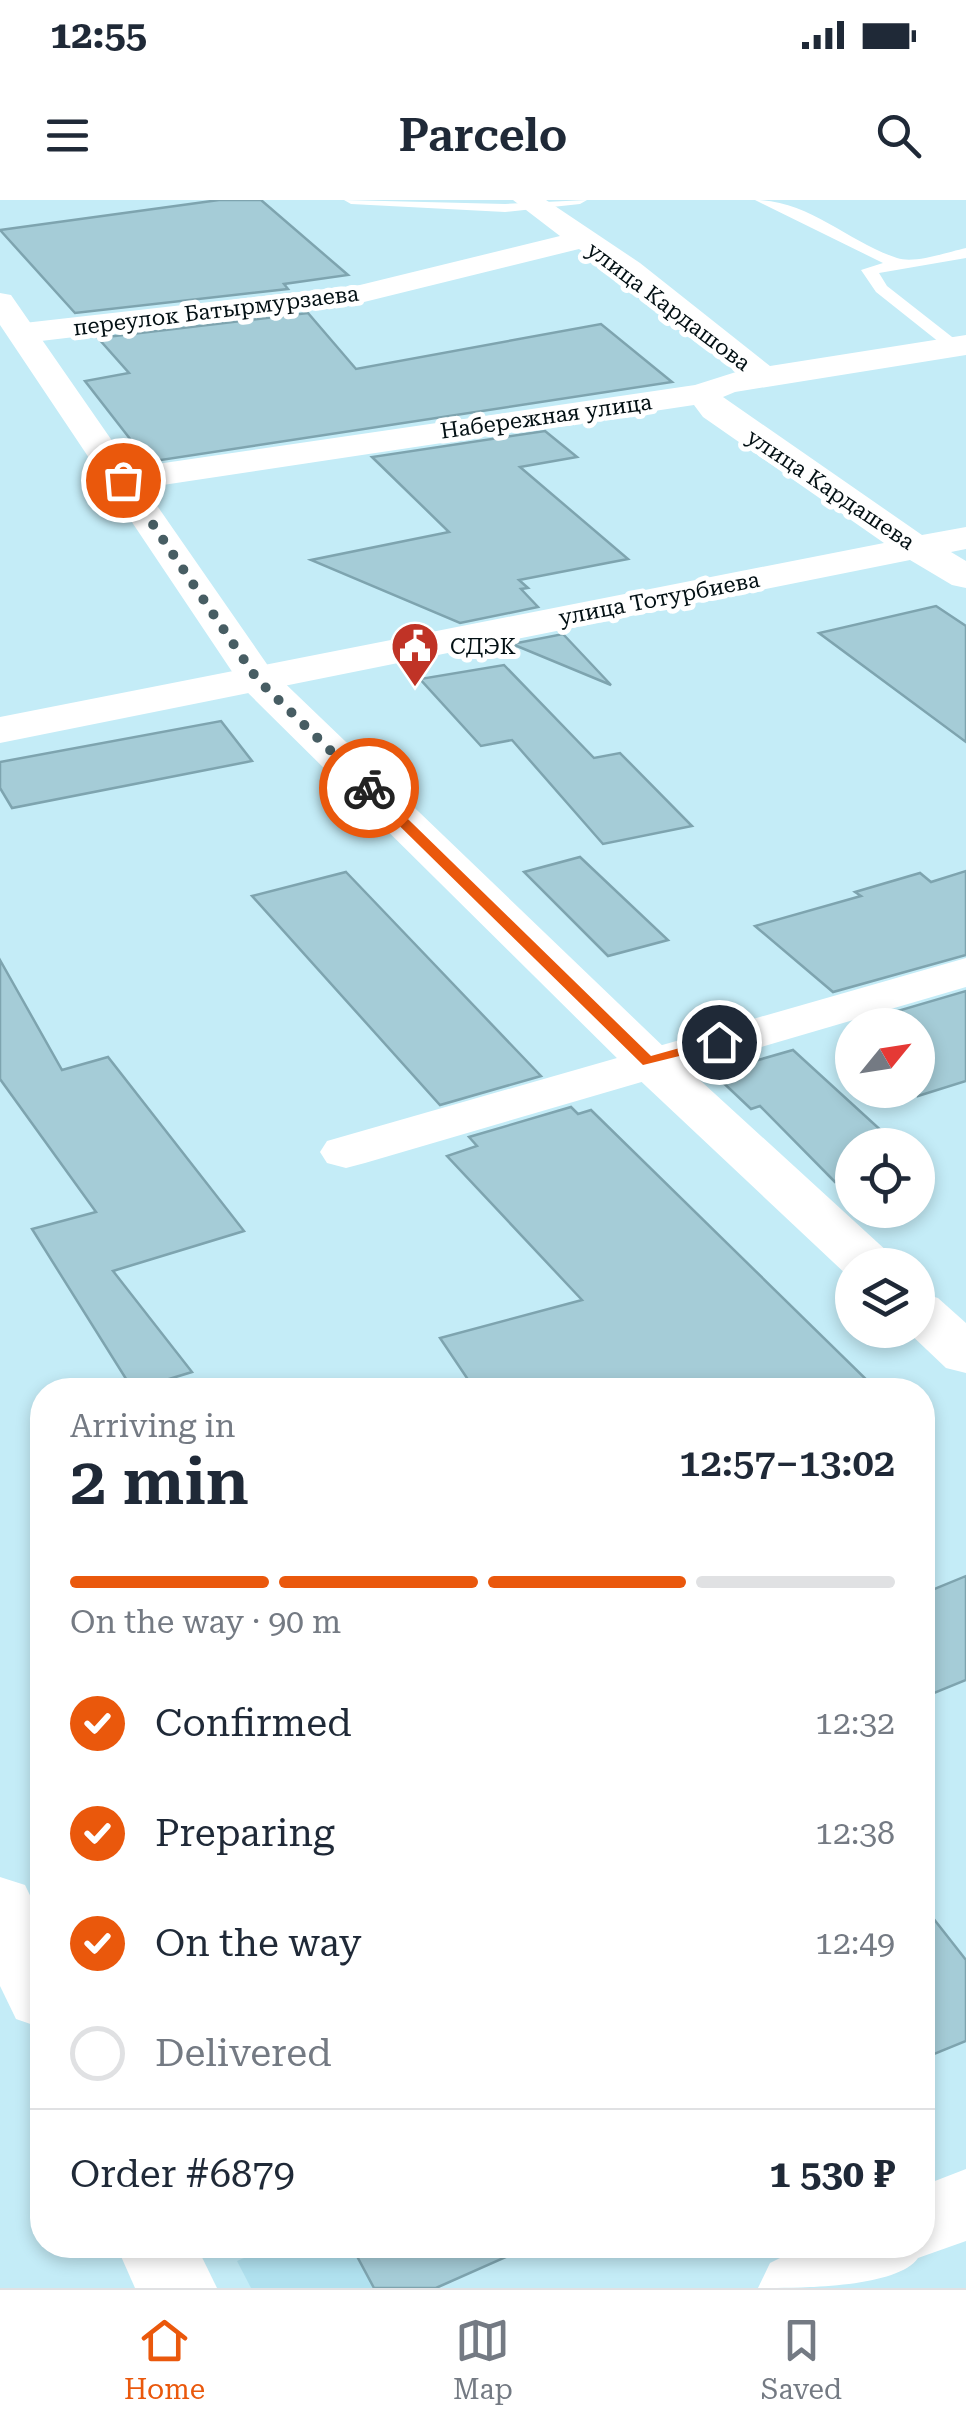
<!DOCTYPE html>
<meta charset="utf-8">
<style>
:root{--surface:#fff;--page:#f2f2f3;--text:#1f2937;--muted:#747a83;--line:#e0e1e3;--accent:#ea580c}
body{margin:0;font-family:"Roboto Serif",serif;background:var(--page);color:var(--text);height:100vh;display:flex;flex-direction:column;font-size:38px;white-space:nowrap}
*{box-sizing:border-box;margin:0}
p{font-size:32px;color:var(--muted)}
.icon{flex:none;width:55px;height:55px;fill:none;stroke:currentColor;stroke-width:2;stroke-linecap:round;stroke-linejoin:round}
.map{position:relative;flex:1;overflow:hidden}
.side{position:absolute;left:30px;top:1178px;width:905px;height:880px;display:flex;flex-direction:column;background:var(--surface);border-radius:40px;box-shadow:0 5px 15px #0003}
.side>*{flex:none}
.needle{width:65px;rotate:60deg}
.tools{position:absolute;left:835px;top:808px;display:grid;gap:20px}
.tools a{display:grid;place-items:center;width:100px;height:100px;border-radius:50%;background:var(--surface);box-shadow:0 5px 15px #0003;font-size:50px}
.pin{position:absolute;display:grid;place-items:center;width:85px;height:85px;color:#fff;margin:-42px;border:5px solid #fff;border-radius:50%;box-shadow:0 2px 10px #0007}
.courier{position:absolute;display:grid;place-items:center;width:100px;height:100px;margin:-50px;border:8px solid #ea580c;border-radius:50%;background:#fff;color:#222;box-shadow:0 2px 12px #0007}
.overview em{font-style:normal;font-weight:600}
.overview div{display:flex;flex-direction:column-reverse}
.overview{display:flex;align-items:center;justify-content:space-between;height:170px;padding:0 40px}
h1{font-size:65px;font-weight:600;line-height:75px}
.bar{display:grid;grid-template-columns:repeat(4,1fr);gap:15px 10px;align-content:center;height:120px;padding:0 40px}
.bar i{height:12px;border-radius:8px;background:var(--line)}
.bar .selected{background:var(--accent)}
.bar p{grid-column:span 4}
.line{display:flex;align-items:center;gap:25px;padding:0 40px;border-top:2px solid var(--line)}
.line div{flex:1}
ol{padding:0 40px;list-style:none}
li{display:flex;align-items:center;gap:30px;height:110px}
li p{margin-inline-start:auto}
li .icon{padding:10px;border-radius:50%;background:var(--accent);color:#fff;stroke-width:4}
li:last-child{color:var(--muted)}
li i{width:55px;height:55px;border:5px solid var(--line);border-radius:50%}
.status{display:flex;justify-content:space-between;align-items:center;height:70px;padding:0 50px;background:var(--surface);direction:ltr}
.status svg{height:28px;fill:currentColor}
header{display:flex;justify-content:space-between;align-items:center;height:130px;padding:0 40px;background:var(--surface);font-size:45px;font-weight:600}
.dock{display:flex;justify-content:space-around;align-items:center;height:140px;border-top:2px solid var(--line);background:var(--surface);font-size:28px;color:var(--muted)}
.dock a{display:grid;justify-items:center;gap:5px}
.dock .selected{color:var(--accent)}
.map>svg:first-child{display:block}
.built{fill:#b0e1ef}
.building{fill:#a5ccd7;stroke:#7ea4af;stroke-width:2.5}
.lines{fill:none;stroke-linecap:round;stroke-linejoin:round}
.lane{fill:#fff;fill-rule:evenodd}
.street{fill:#fff;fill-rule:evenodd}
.secondary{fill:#fff;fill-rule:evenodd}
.route{fill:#ea580c}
.done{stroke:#475d63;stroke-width:10;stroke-dasharray:0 18}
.labels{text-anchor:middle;stroke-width:10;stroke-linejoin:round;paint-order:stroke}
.far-street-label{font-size:22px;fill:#031014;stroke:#fff}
.far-poi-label{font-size:22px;fill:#031014;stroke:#fff;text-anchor:start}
</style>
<div class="status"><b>12:55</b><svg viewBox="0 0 49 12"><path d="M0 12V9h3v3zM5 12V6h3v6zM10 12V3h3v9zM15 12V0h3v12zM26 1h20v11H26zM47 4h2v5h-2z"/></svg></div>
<header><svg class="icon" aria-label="menu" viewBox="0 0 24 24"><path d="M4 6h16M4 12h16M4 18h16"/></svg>Parcelo<svg class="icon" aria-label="search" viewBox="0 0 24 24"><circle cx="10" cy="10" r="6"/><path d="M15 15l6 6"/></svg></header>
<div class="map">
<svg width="966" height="2088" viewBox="0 0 966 2088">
<rect width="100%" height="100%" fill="#c4ecf7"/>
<polygon class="built" points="274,2045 351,2045 374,2088 251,2088 237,2061"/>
<g class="building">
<polygon points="219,0 261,0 348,75 284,84 288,89 75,113 0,30"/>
<polygon points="308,113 356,169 601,124 672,182 148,262 85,181 129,173 98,138"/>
<polygon points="545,231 577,257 520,267 628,359 519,380 528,388 521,389 538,407 460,423 311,360 449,332 372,257"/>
<polygon points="936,406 966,426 966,542 819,433"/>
<polygon points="563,434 611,485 512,444"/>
<polygon points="504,465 594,558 620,553 692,626 603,644 512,540 481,546 420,479"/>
<polygon points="221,521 252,561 12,608 0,588 0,562"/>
<polygon points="580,657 668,740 608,756 524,672"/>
<polygon points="966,671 966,755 833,792 755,726 861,696 855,692 920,673 931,682"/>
<polygon points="346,672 541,876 440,905 252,696"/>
<polygon points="0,760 62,870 108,857 244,1031 113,1071 192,1172 133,1190 32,1029 96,1012 0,879"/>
<polygon points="966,791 966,881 918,896 918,825 872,825 867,820"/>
<polygon points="793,850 897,945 852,945 852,977 835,982 760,906 751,909 713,873"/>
<polygon points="571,907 578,914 591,910 877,1190 475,1190 440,1138 582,1100 447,956 477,946 469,937"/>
<polygon points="966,1376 966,1480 922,1498 922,1394"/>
<polygon points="922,1704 966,1760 966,1841 922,1859"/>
<polygon points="351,2045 533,2045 436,2088 374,2088"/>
</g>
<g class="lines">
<g class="lane">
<polygon points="344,0 505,4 587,0 580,4 505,12 351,4"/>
<path d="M755 0C809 0 848 42 897 58 915 64 948 52 966 48V58L879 73 887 86 961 144V150H949L876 92 861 70 883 63Z"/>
</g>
<g class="street">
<polygon points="513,0 546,0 640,63 770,166 966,135 966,155 735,192 723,197 922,335 966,327 966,349 951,352 966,361 966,388 952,385 910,360 0,543 0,517 884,343 703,217 694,205 123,291 110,288 105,280 110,272 123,269 695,185 736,172 618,75 579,49 360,103 24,143 13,140 8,133 13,126 24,123 360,85 560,36"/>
<polygon points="966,758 966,787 365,963 346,968 327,963 320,952 327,941"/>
<polygon points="0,1677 25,1685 42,1720 42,1828 16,1819 0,1786"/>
<polygon points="116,2045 196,2045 217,2088 135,2088"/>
</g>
<g class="secondary">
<polygon points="0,93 11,95 271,470 667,850 889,1053 897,1065 852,1065 852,1078 849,1077 631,872 243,488 0,125"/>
<polygon points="918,1092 938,1098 966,1123 966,1173 946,1168 906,1130 918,1130"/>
<path d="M966 1969V2041L918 2058C897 2088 801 2088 758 2088L770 2063 806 2045H922V1986Z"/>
</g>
</g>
<polygon class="route" points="364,585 373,585 651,856 719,837 727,842 724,845 643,865 364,591"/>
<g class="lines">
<polyline class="done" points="123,280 257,479 369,588"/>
</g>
<defs>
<g id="civic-pin" transform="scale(2.5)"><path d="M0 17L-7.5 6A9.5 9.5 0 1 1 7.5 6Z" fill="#c03326" stroke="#fff"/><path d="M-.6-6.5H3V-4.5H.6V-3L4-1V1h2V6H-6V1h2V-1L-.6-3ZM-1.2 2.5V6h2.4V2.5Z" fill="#fff"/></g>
</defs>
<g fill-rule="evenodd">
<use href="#civic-pin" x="415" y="446"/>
</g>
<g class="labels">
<g class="far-street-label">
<text transform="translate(669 106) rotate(37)" y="8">улица Кардашова</text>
<text transform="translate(216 110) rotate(-7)" y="8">переулок Батырмурзаева</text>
<text transform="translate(546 216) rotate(-8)" y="8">Набережная улица</text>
<text transform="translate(831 289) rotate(34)" y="8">улица Кардашева</text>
<text transform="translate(659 398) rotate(-11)" y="8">улица Тотурбиева</text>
</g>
<g class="far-poi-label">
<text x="450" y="454">СДЭК</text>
</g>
</g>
</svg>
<div class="tools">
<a><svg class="needle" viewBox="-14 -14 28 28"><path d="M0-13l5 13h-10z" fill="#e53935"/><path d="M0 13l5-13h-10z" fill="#747a83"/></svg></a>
<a><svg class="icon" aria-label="locate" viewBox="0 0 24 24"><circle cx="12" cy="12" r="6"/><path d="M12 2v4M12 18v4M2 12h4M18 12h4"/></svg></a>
<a><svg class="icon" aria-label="layers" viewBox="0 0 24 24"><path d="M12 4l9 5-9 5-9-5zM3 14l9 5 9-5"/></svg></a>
</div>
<div class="pin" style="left:123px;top:280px;background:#ea580c"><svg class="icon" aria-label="bag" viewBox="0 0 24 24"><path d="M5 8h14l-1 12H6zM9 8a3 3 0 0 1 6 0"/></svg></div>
<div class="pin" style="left:719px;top:842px;background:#1f2937"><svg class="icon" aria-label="home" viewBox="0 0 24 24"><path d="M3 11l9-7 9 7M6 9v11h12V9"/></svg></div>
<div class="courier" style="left:369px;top:588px"><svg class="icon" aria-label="bike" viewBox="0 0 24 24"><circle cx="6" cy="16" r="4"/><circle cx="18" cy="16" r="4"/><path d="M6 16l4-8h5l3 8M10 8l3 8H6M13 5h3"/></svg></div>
<section class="side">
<div class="overview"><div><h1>2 min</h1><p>Arriving in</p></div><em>12:57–13:02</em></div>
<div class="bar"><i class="selected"></i><i class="selected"></i><i class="selected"></i><i></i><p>On the way · 90 m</p></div>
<ol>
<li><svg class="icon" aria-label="check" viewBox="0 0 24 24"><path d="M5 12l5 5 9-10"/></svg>Confirmed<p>12:32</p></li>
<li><svg class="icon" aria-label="check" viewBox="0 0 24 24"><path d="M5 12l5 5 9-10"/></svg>Preparing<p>12:38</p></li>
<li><svg class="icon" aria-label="check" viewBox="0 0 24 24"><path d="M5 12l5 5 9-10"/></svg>On the way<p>12:49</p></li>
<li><i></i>Delivered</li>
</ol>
<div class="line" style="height:130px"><div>Order #6879</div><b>1 530 ₽</b></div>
</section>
</div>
<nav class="dock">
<a class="selected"><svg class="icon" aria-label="home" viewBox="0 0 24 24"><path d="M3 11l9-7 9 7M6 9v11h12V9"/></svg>Home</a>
<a><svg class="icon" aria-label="map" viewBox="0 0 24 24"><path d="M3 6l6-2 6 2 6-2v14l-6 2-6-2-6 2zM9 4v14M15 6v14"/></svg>Map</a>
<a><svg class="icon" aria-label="saved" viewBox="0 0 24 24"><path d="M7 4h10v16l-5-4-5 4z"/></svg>Saved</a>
</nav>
